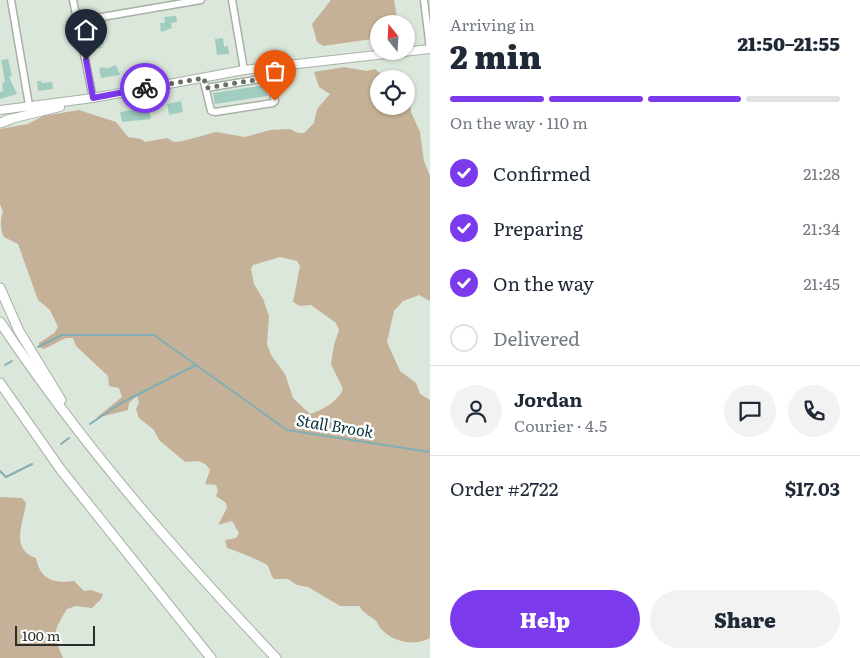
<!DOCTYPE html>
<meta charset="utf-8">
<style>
:root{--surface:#fff;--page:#f2f2f3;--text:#1f2937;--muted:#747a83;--line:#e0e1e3;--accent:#7c3aed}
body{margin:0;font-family:Literata,serif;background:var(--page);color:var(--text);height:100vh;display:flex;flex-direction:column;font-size:19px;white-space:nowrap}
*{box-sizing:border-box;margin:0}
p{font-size:16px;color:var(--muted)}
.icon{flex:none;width:28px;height:28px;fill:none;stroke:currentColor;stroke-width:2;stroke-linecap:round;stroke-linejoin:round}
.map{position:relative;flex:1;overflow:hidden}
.sheet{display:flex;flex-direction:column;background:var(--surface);width:430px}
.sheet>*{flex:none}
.needle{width:32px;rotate:342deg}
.buttons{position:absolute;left:370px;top:15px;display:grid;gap:10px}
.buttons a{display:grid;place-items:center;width:45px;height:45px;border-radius:50%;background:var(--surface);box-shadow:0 1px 4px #0004;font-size:25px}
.scale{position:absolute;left:15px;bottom:12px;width:80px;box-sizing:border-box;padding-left:5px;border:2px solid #2b2e2a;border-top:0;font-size:14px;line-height:18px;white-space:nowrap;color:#2b2e2a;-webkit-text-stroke:4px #fff;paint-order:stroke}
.pin{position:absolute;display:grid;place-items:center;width:42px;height:42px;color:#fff;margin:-51px -21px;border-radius:50% 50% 50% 0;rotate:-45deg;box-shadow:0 0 5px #0007}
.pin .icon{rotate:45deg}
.courier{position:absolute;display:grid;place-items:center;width:50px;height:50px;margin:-25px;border:4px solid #7c3aed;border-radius:50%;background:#fff;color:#222;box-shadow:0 1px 6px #0007}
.headline em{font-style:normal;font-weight:800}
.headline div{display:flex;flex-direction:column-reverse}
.headline{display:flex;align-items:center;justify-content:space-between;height:85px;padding:0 20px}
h1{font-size:32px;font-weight:800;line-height:38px}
.bar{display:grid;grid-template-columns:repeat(4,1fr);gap:8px 5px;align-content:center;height:60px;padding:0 20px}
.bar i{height:6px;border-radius:4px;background:var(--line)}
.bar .on{background:var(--accent)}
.bar p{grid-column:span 4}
.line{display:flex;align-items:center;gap:12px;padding:0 20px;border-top:1px solid var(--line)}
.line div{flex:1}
.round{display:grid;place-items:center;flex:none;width:52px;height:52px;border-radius:26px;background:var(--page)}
ol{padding:0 20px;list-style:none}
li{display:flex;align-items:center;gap:15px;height:55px}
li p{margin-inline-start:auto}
li .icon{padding:5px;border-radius:50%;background:var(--accent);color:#fff;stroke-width:4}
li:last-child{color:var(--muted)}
li i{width:28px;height:28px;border:2px solid var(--line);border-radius:50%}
.action{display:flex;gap:10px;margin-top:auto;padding:10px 20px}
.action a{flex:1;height:58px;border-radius:30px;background:var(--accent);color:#fff;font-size:20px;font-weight:800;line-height:58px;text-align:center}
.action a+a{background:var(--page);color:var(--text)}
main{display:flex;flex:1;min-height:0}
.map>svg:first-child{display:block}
.green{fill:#c5b197;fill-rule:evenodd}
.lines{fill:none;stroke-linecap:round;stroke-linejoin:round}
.stream{stroke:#81aeb6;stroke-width:2}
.building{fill:#a1cdc1}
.minor-casing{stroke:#a7b1a6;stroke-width:9}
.major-casing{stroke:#a7b1a6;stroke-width:10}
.highway-casing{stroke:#a7b1a6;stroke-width:11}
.minor{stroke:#fff;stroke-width:6}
.major{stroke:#fff;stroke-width:8}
.highway{stroke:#fff;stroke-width:9}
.done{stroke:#696f68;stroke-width:5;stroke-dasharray:0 9}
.route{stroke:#7c3aed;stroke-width:6}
.labels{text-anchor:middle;stroke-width:5;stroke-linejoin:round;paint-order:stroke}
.water-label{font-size:16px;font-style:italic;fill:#033137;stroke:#fff}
</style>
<main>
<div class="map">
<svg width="430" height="658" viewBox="0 0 430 658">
<rect width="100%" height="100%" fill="#dce7db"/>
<g class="green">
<polygon points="331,0 394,0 398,24 379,24 379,38 323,46 317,42 312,24"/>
<path d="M344 67 367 71 375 69 387 79H379V106H406V98L410 100 411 112 420 132 424 161 430 176V301L419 295 403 301 394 311 387 342 400 371 416 383 420 394 430 400V638C413 647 393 642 380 628 379 626 378 623 376 621 370 615 365 615 359 606H340L308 587 297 585 288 579H274C270 575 271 570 267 565 266 563 232 549 227 548L225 540 236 538 239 533 232 521 218 525 227 508 226 503 216 496 218 491 216 485 205 484 210 470C204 459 196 461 185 462L159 440 154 430 139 418 136 409 139 402 137 396 129 403 128 410 96 418 122 397 119 388 109 386 108 376 76 346 73 338H66L44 349 39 347V343L54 333 58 327 50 310 38 300 18 244 4 237C0 230 0 219 3 212L0 204V129L28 124 43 116 79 110 116 122 128 137 141 139 145 142 167 138 174 142 183 141 216 132 245 137 270 130 290 129 298 133H304L314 123 317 109 330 94 319 87 314 72ZM280 257 297 261 300 266 293 302 300 306 311 305 336 323 339 330 334 345 331 364 343 389C338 402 322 410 310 414L293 398 285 374 271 355 267 344 269 316 263 299 254 284 251 269 253 265Z"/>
<path d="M0 497 22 498 26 503C24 522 9 549 36 558 40 579 53 584 74 581L84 591 91 590 103 594 101 599 92 608 76 606 67 609C53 633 52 632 63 658H0Z"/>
</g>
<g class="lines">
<g class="stream">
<polyline points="38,347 62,335 154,335 287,430 430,452"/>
<polyline points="5,365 12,361"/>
<polyline points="90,424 121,403 196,365"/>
<polyline points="61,444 69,438"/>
<polyline points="0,471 6,477 32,464"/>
</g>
</g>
<g class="building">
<polygon points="176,16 177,22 171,23 172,28 161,32 160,23 165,23 164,17"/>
<polygon points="92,34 101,34 104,45 101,45 102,48 95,49"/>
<polygon points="223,38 224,47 228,46 229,54 217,55 215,39"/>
<polygon points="8,59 12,76 9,77 17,94 0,99 0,92 3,91 2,83 5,82 1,60"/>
<polygon points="116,65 120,75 101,78 99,68 105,67 105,69"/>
<polygon points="37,81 41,81 42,83 52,82 53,89 38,91"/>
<polygon points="266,85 268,96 215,104 213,93"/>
<polygon points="181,101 183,112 169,115 167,104"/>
<polygon points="146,108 149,109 151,119 122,122 120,112"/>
</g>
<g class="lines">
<g class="minor-casing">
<g id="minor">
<polyline points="11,0 30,111"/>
<polyline points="73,0 93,98"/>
<polyline points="232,0 244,70"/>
<polyline points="424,0 430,49"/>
<polyline points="78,21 201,0"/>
<polyline points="203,78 211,111 215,112 273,103 275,101 266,67"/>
<polyline points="206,88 267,78"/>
</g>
</g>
<g class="major-casing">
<g id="major">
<polyline points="0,110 93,98 244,70 430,49"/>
<polyline points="6,120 60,107"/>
</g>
</g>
<g class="highway-casing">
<g id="highway">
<polyline points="0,123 11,119"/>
<polyline points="0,288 19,331 61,400"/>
<path d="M0 322C82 445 174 550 276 658"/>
<polyline points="0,383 61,470 211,658"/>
</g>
</g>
<use href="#minor" class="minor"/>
<use href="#major" class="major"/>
<use href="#highway" class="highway"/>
</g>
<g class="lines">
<polyline class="done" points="145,88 204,78 206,88 267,78 271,80 275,101"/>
<polyline class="route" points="86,60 93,98 145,88"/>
</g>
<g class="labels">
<g class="water-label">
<text transform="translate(335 426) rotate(9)" y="6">Stall Brook</text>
</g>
</g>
</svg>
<div class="buttons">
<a><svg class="needle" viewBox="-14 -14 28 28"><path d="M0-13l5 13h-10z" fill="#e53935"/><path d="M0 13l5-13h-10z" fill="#747a83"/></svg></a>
<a><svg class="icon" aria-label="locate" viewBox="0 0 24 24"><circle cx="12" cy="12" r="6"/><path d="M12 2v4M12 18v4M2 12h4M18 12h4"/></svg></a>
</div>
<div class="scale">100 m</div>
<div class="pin" style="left:275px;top:101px;background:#ea580c"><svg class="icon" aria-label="bag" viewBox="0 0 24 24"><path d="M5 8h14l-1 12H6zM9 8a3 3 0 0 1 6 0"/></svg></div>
<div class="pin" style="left:86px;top:60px;background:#1f2937"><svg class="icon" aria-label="home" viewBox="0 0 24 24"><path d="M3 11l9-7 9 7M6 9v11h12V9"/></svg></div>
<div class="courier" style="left:145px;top:88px"><svg class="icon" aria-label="bike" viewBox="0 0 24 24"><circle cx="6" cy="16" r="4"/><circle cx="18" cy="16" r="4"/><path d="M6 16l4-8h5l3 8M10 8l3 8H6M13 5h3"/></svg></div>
</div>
<section class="sheet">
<div class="headline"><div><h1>2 min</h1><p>Arriving in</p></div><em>21:50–21:55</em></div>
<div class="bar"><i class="on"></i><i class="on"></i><i class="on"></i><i></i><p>On the way · 110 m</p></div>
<ol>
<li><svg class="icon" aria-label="check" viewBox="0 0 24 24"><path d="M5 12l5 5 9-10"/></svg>Confirmed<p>21:28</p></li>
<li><svg class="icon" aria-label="check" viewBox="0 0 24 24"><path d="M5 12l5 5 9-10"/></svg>Preparing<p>21:34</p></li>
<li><svg class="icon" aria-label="check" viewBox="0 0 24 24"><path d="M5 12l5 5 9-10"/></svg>On the way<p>21:45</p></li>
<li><i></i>Delivered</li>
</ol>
<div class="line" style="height:90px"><a class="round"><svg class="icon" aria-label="person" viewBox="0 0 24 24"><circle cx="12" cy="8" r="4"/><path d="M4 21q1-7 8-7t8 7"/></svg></a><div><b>Jordan</b><p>Courier · 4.5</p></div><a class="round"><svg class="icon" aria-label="chat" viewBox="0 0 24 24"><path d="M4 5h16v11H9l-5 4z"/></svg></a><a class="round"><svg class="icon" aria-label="phone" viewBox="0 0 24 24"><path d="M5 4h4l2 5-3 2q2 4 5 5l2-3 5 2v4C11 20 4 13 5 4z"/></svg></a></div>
<div class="line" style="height:65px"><div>Order #2722</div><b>$17.03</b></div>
<div class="action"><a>Help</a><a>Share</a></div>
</section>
</main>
